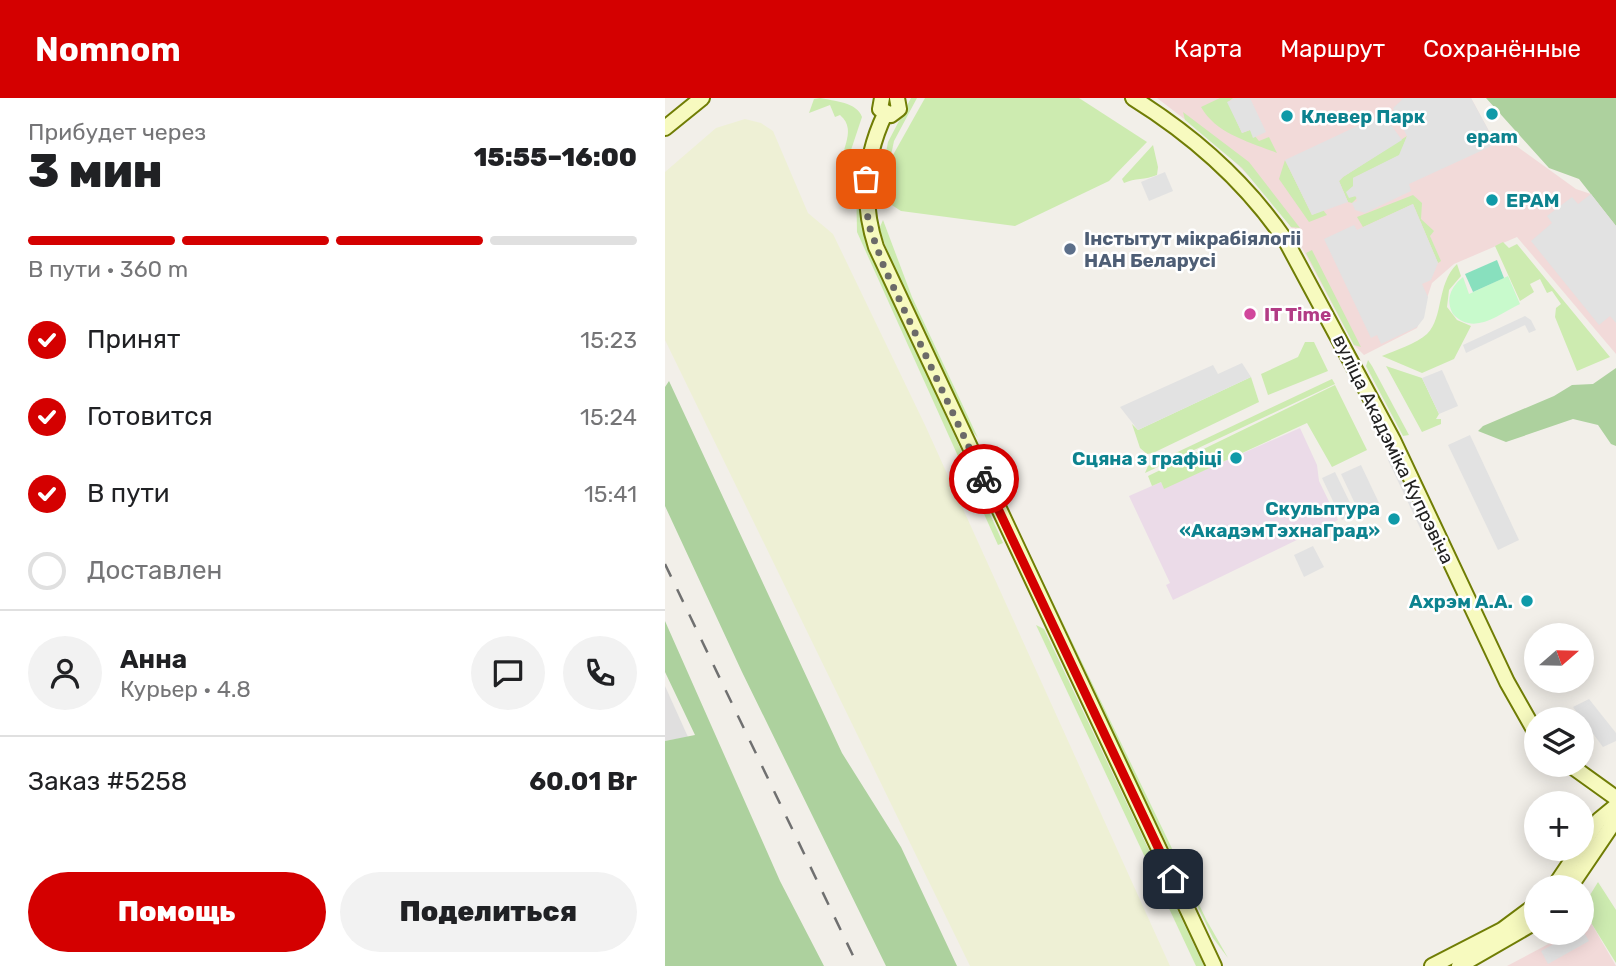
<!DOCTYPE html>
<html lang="ru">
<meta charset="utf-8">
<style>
:root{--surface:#fff;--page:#f2f2f2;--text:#202124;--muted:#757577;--line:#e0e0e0;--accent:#d40000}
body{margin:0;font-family:Rubik,sans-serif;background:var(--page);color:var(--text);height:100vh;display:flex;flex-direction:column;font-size:26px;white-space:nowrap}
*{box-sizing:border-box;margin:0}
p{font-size:23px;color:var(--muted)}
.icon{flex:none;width:38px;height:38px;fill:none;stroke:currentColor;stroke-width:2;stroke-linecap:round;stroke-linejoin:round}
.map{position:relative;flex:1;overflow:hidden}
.side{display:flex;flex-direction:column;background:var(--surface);width:665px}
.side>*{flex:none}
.needle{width:46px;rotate:70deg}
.fabs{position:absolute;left:859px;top:525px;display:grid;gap:14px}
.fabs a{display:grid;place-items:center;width:70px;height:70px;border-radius:50%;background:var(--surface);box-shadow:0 4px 18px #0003;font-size:35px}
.pin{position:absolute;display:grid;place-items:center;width:60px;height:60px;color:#fff;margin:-30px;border-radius:14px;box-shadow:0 4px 10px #0006}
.courier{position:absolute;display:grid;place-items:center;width:70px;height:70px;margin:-35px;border:5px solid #d40000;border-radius:50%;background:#fff;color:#222;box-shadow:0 2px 9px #0007}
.head em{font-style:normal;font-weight:800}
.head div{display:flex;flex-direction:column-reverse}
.head{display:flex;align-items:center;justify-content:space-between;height:119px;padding:0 28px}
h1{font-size:46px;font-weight:800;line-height:52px}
.bar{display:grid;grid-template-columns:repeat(4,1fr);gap:10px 7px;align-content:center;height:84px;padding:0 28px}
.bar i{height:9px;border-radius:5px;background:var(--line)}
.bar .current{background:var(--accent)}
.bar p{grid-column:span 4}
.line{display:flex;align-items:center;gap:18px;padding:0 28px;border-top:2px solid var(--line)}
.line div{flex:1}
.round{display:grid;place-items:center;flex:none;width:74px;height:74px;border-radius:37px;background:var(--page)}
ol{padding:0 28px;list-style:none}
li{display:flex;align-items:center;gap:21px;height:77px}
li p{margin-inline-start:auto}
li .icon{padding:7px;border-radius:50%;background:var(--accent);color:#fff;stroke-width:4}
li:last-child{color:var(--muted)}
li i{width:38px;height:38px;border:4px solid var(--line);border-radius:50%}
.primary-button{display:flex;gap:14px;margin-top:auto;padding:14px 28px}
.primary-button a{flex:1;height:80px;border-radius:42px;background:var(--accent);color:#fff;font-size:28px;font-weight:800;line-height:80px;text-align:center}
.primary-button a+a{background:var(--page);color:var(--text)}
header{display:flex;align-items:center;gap:42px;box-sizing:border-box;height:98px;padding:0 35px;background:var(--accent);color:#fff}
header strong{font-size:33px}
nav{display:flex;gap:38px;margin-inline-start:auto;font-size:24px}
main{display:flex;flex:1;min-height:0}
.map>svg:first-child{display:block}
.residential{fill:#e0dfdf}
.commercial{fill:#f2dad9}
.industrial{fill:#ebdbe8}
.farmland{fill:#eef0d5}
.grass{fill:#cdebb0}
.forest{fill:#add19e}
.park{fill:#c8facc}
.pitch{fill:#88e0be}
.parking{fill:#e2e2e2}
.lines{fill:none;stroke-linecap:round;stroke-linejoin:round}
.secondary-casing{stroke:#707d05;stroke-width:18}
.secondary{stroke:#f7fabf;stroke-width:14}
.rail{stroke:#707070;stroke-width:2.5;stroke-dasharray:14 14;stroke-linecap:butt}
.done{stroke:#6b6a68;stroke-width:7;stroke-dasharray:0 12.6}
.route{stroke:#d40000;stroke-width:9}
.culture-dot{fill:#0f9aa8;stroke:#fff;stroke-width:2.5}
.service-dot{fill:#5c6f8a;stroke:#fff;stroke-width:2.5}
.hotel-dot{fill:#d1479c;stroke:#fff;stroke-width:2.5}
.labels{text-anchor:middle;stroke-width:5;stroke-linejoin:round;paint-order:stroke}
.culture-label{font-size:19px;font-weight:bold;fill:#0d838f;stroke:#fff;text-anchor:end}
.service-label{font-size:19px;font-weight:bold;fill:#4e5e75;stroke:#fff;text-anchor:start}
.hotel-label{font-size:19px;font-weight:bold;fill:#b23c85;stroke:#fff;text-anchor:start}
.street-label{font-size:19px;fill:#222;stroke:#fff}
</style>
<header>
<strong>Nomnom</strong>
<nav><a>Карта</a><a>Маршрут</a><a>Сохранённые</a></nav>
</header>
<main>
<section class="side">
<div class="head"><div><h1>3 мин</h1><p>Прибудет через</p></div><em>15:55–16:00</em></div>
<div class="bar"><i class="current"></i><i class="current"></i><i class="current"></i><i></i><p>В пути · 360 m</p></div>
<ol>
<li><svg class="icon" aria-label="check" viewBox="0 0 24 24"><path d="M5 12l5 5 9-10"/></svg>Принят<p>15:23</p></li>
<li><svg class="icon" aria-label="check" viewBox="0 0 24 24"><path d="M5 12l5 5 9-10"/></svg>Готовится<p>15:24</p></li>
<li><svg class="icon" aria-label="check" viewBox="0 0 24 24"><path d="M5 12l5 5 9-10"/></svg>В пути<p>15:41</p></li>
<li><i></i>Доставлен</li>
</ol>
<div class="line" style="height:126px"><a class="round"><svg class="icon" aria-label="person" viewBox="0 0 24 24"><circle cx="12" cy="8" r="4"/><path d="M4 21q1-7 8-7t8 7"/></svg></a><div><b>Анна</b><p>Курьер · 4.8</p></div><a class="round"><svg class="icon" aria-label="chat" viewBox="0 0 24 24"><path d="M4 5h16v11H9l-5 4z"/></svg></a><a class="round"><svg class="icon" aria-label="phone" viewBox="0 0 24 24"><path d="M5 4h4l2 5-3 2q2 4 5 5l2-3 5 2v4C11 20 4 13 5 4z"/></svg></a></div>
<div class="line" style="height:91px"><div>Заказ #5258</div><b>60.01 Br</b></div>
<div class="primary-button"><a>Помощь</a><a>Поделиться</a></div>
</section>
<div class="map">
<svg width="951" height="868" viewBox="0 0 951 868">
<rect width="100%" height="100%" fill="#f2efe9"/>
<polygon class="residential" points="0,588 23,639 0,643"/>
<g class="commercial">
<polygon points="492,0 806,0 831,46 850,47 911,91 926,96 951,128 951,256 852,139 789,166 767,185 752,230 699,257 689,247 626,129 597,91 553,47"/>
<polygon points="925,823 951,868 842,868 904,835 917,835 917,828"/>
</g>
<polygon class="industrial" points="635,330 652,367 654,383 673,422 508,502 501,487 505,485 464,398 496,384 499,390"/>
<polygon class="farmland" points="80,21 96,25 108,33 143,115 168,136 260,327 505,868 305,868 0,242 0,74 51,30"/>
<g class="grass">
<path d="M155 0C169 3 192 4 197 19L179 73C170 56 195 34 175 17L170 19 165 7 144 15 149 1Z"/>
<polygon points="246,0 252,0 229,43 216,105 211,105 223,44"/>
<polygon points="260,0 414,0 482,44 444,83 350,128 236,113 219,102 228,57"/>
<path d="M555 0H568L563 4 577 35 585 32 594 43 604 39 612 55C585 44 551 36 536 9Z"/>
<polygon points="518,14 584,64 635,130 626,129 577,70 520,22"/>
<polygon points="742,38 735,57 688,80 689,97 692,100 687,105 683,104 674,83 678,79"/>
<path d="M488 47 493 69 492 77C480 82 470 80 459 85L457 81Z"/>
<polygon points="620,62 647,117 658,112 662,117 644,124 614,81"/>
<polygon points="191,82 197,88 198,129 205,150 338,445 333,447 192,134"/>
<polygon points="748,97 757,105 756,121 769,133 765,138 776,163 773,165 748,106 698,129 692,119"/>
<polygon points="218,122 247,199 313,340 301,325 233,180 214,131"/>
<polygon points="838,144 844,150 852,146 945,259 912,273 890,219 891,210 896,206 887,193 882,195 875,181 865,186 869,194 855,203 830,148"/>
<polygon points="647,152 653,164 696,249 689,247 641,155"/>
<path d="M792 166 796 178 784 192 782 209 792 222 806 228 789 261 757 275 717 258C731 252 751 246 762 236 779 219 771 187 792 166Z"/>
<polygon points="640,244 649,244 663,273 603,297 596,276 633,259"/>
<polygon points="703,262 707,268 744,337 738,338 701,268"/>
<polygon points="721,268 757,280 774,316 771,321 776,321 776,326 757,334"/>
<polygon points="586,279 594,304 488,355 482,356 475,350 467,326 473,332"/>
<polygon points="667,281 670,286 480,375 483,368"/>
<polygon points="670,287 702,352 667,369 642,325 499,391 496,384 487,388 483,378"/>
<polygon points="359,444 542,823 563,860 548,840 355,447"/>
<polygon points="371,527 379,531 539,868 531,868"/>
<polygon points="933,784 951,812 951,865 925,823 921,825 917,822 917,810"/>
</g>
<g class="forest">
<polygon points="821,0 951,0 951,128 914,81 884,70"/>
<polygon points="951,270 951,348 946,346 933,327 908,321 841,344 813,333 818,328 889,298 907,287 928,286"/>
<polygon points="4,283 177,655 236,749 292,868 221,868 77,574 0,408 0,289"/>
<polygon points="0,523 115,783 159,868 0,868 0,643 30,637 0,574"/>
</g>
<path class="park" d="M843 178 855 206C832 217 809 238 788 216 780 201 786 189 798 179L804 196Z"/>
<polygon class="pitch" points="832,162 839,180 808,194 800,176"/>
<g class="parking">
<polygon points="572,0 585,0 601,34 588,40 585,32 577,35 562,4"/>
<polygon points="739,0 806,0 831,46 744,86 746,93 700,115 690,112 687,105 692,103 691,98 684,100 681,94 688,88 688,80 734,57 742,38 728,10"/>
<polygon points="718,16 737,42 678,79 674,83 683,104 647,117 620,62"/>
<polygon points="500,74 508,93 484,103 476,84"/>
<polygon points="926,96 951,128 951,225 945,218 934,227 866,143 887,125 882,118 907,99 913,106"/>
<polygon points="748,106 773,165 766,182 757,186 763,199 759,220 752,229 716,246 712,237 706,240 659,141 689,127 692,132"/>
<polygon points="860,218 866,222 871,232 864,235 860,227 801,255 798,247"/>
<polygon points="577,265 586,279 473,332 455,309 548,267 553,276"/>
<polygon points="777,272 793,308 774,316 757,280"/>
<polygon points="805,337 854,442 833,452 783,347"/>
<polygon points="730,358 764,428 756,432 723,362"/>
<polygon points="696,367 714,405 694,414 676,376"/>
<polygon points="670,374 690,415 677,422 657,380"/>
<polygon points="648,448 659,469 639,479 629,457"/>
<polygon points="924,601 951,635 951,643 938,649 908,609"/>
<polygon points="917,831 924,843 883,866 876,853 909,835 917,835"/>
</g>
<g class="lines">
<g class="secondary-casing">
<g id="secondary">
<polyline points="217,0 215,11 226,17 234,11 232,0"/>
<path d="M468 0C529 38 581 84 621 143L728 342 842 584 872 637"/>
<path d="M220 16C199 60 196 103 211 149L549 868"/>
<polyline points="0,30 37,0"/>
<polyline points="905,667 951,700"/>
<polyline points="889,789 934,722 951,708"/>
<polyline points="905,789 945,730 951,716"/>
<polyline points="767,868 837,832 872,806"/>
<polyline points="794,868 872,823"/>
</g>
</g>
<use href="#secondary" class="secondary"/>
<polyline class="rail" points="0,466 193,868"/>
</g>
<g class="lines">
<polyline class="done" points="201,81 203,125 219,169 319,381"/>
<polyline class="route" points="319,381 508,781"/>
</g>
<g class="culture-dot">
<circle cx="827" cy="16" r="7"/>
<circle cx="622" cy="18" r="7"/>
<circle cx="827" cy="102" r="7"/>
<circle cx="571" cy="360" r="7"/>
<circle cx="729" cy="421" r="7"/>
<circle cx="862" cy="503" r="7"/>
</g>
<circle class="service-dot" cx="405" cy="151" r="7"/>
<circle class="hotel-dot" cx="585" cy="216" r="7"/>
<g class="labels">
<g class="culture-label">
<text x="636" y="25" text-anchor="start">Клевер Парк</text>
<text x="827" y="45" text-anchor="middle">epam</text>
<text x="841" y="109" text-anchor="start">EPAM</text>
<text x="557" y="367">Сцяна з графіці</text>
<text x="715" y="417">Скульптура<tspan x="715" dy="22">«АкадэмТэхнаГрад»</tspan></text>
<text x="848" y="510">Ахрэм А.А.</text>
</g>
<g class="service-label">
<text x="419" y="147">Інстытут мікрабіялогіі<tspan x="419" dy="22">НАН Беларусі</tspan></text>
</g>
<g class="hotel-label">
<text x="599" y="223">IT Time</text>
</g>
<g class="street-label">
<text transform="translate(729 351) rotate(64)" y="7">вуліца Акадэміка Купрэвіча</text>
</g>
</g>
</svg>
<div class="fabs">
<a><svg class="needle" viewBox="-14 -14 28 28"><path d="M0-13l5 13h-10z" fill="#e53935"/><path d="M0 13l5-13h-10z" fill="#757577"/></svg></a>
<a><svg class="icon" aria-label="layers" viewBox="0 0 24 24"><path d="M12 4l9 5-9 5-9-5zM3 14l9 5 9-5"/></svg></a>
<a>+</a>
<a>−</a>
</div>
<div class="pin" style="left:201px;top:81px;background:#ea580c"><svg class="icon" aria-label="bag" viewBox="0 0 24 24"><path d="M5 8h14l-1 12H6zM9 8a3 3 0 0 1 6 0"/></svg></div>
<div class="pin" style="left:508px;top:781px;background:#1f2937"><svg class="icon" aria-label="home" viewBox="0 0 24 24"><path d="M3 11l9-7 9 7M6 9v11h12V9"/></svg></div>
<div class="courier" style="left:319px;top:381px"><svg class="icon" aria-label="bike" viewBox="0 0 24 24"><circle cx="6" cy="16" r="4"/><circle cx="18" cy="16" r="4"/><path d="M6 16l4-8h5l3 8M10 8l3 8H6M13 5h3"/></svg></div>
</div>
</main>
